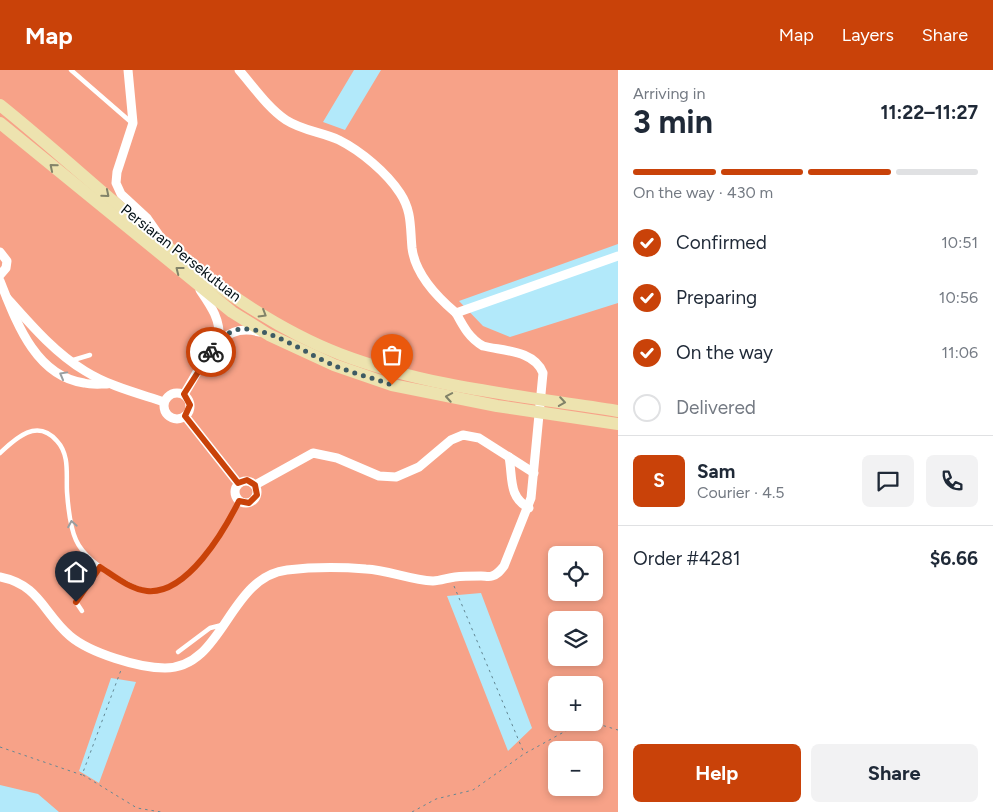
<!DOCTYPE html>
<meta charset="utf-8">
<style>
:root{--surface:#fff;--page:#f2f2f3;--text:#1f2937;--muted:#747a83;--line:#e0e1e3;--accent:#c94209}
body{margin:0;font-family:Figtree,sans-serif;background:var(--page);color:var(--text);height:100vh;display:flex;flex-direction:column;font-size:19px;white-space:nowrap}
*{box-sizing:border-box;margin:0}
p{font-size:16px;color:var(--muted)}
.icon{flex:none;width:28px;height:28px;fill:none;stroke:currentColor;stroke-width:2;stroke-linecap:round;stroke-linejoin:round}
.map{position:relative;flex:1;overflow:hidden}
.panel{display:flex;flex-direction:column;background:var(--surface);width:375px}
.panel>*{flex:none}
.fabs{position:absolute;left:548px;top:476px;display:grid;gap:10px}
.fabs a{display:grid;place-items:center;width:55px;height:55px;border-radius:8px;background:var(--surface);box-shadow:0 2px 8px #0003;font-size:25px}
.pin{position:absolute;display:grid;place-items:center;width:42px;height:42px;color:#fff;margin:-51px -21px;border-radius:50% 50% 50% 0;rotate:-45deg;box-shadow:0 0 5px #0007}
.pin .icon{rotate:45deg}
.courier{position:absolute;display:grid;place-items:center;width:50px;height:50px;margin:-25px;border:4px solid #c94209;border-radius:50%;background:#fff;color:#222;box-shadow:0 1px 6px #0007}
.headline em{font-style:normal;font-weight:700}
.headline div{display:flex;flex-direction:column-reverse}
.headline{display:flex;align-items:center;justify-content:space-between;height:85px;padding:0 15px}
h1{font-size:32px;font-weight:700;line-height:38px}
.bar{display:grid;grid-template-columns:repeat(4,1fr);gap:8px 5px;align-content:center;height:60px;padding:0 15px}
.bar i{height:6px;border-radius:4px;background:var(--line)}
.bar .on{background:var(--accent)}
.bar p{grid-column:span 4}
.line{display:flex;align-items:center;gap:12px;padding:0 15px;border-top:1px solid var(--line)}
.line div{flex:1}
.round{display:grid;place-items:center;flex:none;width:52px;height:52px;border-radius:8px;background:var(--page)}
ol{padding:0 15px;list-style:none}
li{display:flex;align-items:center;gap:15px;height:55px}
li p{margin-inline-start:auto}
li .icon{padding:5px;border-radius:50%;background:var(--accent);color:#fff;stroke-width:4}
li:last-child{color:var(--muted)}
li i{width:28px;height:28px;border:2px solid var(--line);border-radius:50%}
.button{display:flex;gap:10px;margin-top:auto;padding:10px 15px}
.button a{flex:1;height:58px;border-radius:8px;background:var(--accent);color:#fff;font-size:20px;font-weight:700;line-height:58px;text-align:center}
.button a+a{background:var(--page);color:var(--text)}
header{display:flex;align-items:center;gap:30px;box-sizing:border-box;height:70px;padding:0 25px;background:var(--accent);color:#fff}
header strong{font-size:24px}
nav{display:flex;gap:28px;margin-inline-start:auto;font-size:18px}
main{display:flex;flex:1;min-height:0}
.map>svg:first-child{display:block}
.green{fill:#f7a288;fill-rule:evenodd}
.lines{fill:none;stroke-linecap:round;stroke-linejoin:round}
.path{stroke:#638793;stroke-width:1;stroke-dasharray:2.5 4;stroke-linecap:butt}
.service{stroke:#fff;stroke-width:4.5}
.minor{stroke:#fff;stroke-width:9}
.primary{stroke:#ede3af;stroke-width:12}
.oneway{stroke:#828369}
.oneway2{stroke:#999fa1}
.done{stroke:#3e5b64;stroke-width:5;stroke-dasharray:0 9}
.route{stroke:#c94209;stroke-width:6}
.labels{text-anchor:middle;stroke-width:4;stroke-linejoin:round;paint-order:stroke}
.street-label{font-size:15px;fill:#000e14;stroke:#fff}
</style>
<header>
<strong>Map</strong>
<nav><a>Map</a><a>Layers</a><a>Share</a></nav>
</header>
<main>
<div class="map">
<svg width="618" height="742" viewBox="0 0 618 742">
<rect width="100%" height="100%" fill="#b2e9fa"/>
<path class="green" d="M0 0H354L323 52 345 60 381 0H618V174L459 231 483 256 510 267 618 233V742H59L38 724 0 715ZM556 485H594V522H556ZM481 523 532 658 508 681 447 526ZM556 550H594V588H556ZM111 608 136 612 99 713 79 701ZM556 615H594V652H556ZM556 680H594V718H556Z"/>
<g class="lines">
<g class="path">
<polyline points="454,516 524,683"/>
<polyline points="591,652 618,660"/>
<polyline points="0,677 82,705 121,600"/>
<polyline points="83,705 137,738 161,742"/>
<polyline points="412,742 436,729 473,720 524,684 582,652"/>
</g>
<g class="service">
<polyline points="71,0 132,53"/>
<polyline points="70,291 90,285"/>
<path d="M0 383C16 368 37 348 57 371 70 385 66 405 67 422 68 436 70 457 76 470 83 486 100 497 114 506 125 512 136 520 149 521 188 523 224 461 239 431"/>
<polyline points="82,541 76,532 100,497"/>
<polyline points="178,582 210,558 222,555"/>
</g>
<g class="minor">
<polyline points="128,0 133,53 117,102 116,113 121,124 147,148 161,168"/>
<path d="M239 0C253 16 268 38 286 50 303 61 322 62 339 70 361 81 387 103 400 123 412 141 410 157 412 178 415 203 437 227 456 243"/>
<polyline points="0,182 7,191 6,198 0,205"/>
<path d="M0 211C16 251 35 306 84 313 92 315 100 314 107 314"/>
<path d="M200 220C211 236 221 250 219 270"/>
<path d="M7 228C31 255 55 283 85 301 109 316 137 323 164 332"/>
<circle cx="177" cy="336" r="13"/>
<path d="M184 324C203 295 218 250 259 262"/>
<polyline points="185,346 238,413"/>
<path d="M509 387C513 408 508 427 529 438"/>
<circle cx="246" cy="422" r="11"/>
<polyline points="255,415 313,383 337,388 379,406 396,407 419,397 451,370 463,365 479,368 534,403"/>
<path d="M0 507C40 515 43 543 70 566 90 583 139 598 165 598 224 598 228 507 287 500 313 497 340 497 366 499 388 500 410 510 433 511 440 511 447 508 455 507 463 506 473 506 481 506 485 506 489 507 492 506 498 504 500 501 504 496L531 428 543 303C534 280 503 281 483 276 469 268 463 256 456 243L618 186"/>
</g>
<g class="primary">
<path d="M0 35C104 118 215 236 340 284 429 318 525 326 618 341"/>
<polyline points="0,53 232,242 269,265 334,295 392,315 497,336 618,354"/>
</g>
</g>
<defs><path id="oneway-chevron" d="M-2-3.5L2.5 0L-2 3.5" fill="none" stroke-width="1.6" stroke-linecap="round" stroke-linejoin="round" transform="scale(1.25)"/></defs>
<g class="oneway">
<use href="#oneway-chevron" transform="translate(53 97) rotate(-140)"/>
<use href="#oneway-chevron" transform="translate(106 124) rotate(40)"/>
<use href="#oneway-chevron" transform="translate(179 200) rotate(-142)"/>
<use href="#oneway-chevron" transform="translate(263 244) rotate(31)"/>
<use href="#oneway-chevron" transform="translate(449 327) rotate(-170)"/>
<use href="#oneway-chevron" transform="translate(562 332) rotate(9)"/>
</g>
<g class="oneway2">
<use href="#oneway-chevron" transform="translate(63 305) rotate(-151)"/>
<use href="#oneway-chevron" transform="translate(72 454) rotate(-100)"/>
</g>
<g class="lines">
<path class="done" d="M211 282C219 270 228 259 244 259 270 258 309 285 333 295 352 303 373 308 392 315"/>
<path class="route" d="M76 532 100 497C114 506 130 519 147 521 187 525 224 461 239 431L249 433 257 425 255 415 247 410 238 413 185 346 190 335 184 324 211 282"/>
</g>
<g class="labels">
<g class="street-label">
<text transform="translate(181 183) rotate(38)" y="5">Persiaran Persekutuan</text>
</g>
</g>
</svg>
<div class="fabs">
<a><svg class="icon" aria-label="locate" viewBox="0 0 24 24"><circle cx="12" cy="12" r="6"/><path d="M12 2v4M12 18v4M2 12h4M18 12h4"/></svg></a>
<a><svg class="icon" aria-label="layers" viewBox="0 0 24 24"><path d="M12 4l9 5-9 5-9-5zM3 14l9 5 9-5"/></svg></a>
<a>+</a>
<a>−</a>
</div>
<div class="pin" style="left:392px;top:315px;background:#ea580c"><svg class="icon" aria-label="bag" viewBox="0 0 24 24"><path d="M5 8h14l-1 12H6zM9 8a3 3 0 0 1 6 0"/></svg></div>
<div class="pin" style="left:76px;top:532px;background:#1f2937"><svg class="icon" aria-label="home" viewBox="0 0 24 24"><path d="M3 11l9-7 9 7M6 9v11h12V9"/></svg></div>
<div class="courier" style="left:211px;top:282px"><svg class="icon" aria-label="bike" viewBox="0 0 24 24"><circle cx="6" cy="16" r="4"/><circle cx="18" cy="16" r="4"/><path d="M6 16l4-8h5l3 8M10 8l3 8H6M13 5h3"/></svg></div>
</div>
<section class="panel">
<div class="headline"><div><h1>3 min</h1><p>Arriving in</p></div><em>11:22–11:27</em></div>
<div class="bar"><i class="on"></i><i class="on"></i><i class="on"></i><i></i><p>On the way · 430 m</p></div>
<ol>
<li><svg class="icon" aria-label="check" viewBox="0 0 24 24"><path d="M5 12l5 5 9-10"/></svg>Confirmed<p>10:51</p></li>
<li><svg class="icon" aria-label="check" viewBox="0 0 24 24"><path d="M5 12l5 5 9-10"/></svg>Preparing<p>10:56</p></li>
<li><svg class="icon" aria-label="check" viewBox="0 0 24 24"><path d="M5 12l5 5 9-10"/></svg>On the way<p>11:06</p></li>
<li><i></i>Delivered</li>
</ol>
<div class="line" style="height:90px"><b class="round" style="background:var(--accent);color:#fff">S</b><div><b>Sam</b><p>Courier · 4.5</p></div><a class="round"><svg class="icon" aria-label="chat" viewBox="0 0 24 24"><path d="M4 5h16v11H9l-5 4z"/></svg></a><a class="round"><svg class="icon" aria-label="phone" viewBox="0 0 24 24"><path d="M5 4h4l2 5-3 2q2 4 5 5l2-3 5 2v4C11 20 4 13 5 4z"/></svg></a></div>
<div class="line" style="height:65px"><div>Order #4281</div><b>$6.66</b></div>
<div class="button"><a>Help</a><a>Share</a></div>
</section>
</main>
